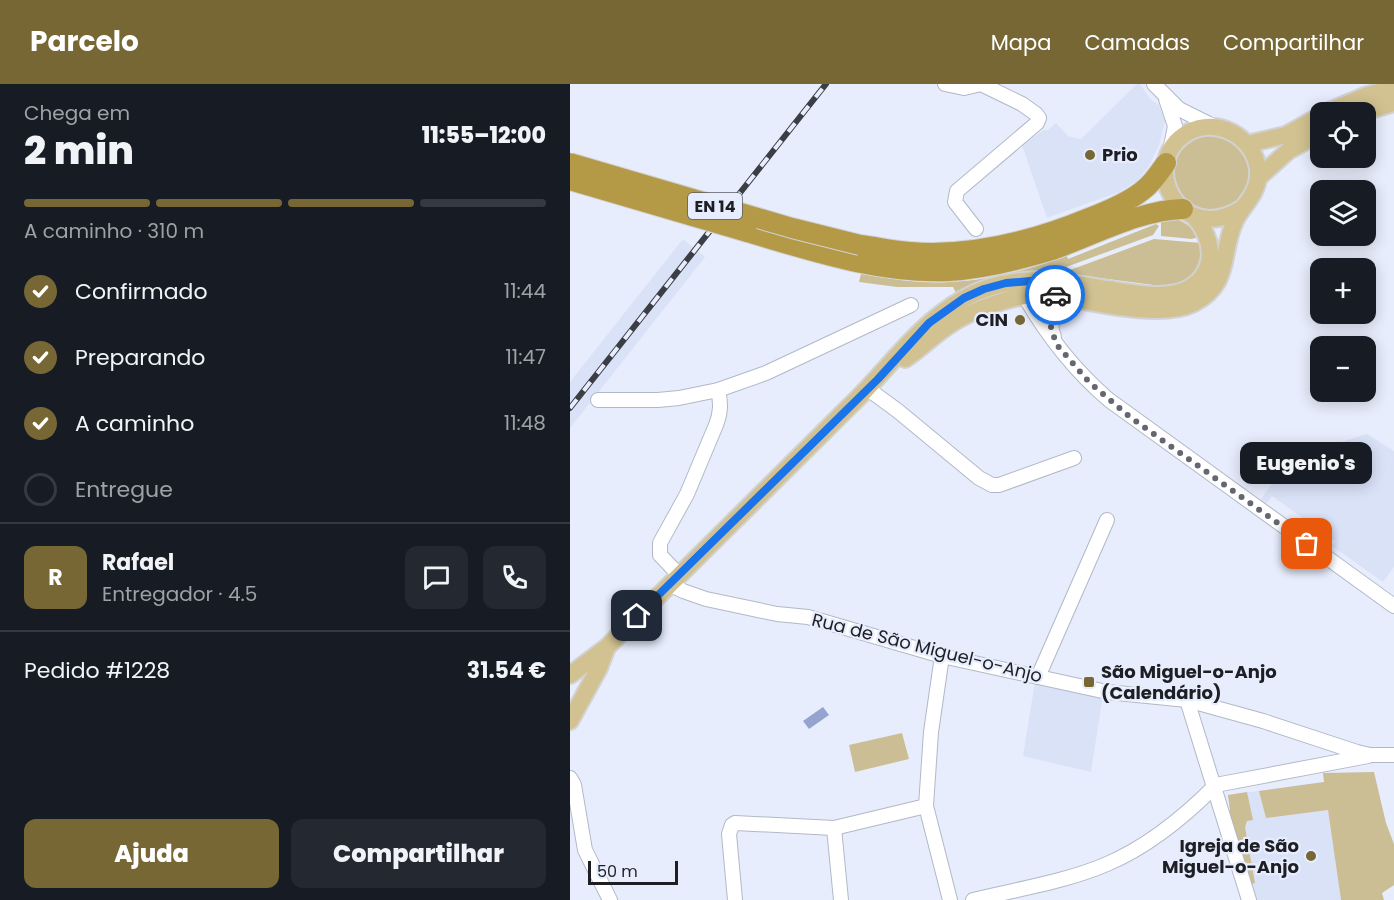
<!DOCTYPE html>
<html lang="pt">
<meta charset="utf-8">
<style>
:root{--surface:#171b24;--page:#242831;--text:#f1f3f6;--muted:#9ea1a6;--line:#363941;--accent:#776735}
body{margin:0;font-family:Poppins,sans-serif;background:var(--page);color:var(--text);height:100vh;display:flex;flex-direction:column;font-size:22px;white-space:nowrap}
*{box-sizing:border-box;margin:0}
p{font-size:20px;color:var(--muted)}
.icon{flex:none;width:33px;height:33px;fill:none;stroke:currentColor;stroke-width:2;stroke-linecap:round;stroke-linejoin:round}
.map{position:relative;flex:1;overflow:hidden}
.panel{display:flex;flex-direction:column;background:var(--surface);width:570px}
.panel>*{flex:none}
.controls{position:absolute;left:740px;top:18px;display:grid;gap:12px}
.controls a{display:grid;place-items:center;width:66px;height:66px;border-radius:12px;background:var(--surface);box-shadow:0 3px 15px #0003;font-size:30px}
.scale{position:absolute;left:18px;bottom:15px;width:90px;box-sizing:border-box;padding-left:6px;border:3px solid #1d1f24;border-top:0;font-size:16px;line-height:21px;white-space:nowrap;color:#1d1f24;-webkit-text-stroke:4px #e7edfc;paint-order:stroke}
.pin{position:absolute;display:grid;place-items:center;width:51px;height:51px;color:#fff;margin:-26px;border-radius:12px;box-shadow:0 3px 9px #0006}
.courier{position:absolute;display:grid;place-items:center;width:60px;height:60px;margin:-30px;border:4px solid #1a73e8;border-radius:50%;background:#fff;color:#222;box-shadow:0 2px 8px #0007}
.bubble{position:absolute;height:42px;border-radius:12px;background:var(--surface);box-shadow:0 3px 15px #0003;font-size:20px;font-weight:800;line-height:42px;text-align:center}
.summary em{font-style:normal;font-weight:800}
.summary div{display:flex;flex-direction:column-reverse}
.summary{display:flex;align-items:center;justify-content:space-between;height:102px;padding:0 24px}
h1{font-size:39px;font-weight:800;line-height:45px}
.bar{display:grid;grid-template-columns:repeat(4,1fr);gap:9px 6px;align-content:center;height:72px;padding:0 24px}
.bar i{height:8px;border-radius:4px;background:var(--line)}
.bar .active{background:var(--accent)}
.bar p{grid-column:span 4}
.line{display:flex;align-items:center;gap:15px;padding:0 24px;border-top:2px solid var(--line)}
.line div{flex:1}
.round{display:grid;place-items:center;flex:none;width:63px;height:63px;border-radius:12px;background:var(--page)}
ol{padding:0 24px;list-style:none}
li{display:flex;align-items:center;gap:18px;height:66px}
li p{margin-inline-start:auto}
li .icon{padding:6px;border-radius:50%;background:var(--accent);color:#fff;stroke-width:4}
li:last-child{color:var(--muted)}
li i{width:33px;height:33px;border:3px solid var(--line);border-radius:50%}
.action{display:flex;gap:12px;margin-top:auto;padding:12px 24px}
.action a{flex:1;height:69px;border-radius:12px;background:var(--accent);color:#fff;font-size:24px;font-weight:800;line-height:69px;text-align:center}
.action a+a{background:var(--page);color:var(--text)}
header{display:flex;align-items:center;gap:36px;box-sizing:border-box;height:84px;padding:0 30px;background:var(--accent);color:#fff}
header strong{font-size:28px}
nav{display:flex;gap:33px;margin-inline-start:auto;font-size:21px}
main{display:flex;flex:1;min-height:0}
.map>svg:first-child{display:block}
.built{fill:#dae2f8}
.green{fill:#cbbd94}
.water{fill:#95a4cf}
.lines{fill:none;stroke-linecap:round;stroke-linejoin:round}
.minor-casing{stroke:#b2b8c6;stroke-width:16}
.major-casing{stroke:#d2d2d3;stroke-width:20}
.highway-casing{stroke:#d2d2d3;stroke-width:22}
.minor{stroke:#fff;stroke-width:14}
.major{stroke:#d2c291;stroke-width:16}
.highway{stroke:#b49947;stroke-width:20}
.rail-casing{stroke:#3b3e44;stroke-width:6}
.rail{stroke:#e7edfc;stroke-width:4;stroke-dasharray:11;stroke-linecap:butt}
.highway-bridge-casing{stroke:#d2d2d3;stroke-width:22;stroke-linecap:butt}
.highway-bridge{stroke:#b49947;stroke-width:20}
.done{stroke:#646770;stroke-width:6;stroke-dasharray:0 10.8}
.route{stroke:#1a73e8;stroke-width:8}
.poi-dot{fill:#776735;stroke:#e7edfc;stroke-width:2}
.labels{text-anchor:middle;stroke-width:4.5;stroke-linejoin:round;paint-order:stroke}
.shield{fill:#e7edfc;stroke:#5a5d65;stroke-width:1.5}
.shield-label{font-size:16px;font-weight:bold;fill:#1d1f24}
.poi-label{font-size:18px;font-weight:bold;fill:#1d1f24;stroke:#e7edfc;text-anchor:start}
.street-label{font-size:18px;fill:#1d1f24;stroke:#e7edfc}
</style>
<header>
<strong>Parcelo</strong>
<nav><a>Mapa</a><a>Camadas</a><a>Compartilhar</a></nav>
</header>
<main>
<section class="panel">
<div class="summary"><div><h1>2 min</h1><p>Chega em</p></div><em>11:55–12:00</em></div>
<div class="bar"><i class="active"></i><i class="active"></i><i class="active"></i><i></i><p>A caminho · 310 m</p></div>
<ol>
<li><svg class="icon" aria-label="check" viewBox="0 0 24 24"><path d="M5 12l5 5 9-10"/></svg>Confirmado<p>11:44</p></li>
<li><svg class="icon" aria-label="check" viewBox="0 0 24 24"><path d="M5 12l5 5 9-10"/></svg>Preparando<p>11:47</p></li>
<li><svg class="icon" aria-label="check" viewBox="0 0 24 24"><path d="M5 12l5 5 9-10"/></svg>A caminho<p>11:48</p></li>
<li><i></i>Entregue</li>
</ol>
<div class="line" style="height:108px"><b class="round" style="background:var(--accent);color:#fff">R</b><div><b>Rafael</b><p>Entregador · 4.5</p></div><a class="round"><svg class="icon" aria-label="chat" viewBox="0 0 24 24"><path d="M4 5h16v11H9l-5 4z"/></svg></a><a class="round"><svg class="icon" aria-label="phone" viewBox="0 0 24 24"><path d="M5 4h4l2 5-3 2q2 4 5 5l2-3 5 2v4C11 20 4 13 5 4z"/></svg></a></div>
<div class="line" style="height:78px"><div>Pedido #1228</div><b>31.54 €</b></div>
<div class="action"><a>Ajuda</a><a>Compartilhar</a></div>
</section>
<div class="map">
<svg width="824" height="816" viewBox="0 0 824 816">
<rect width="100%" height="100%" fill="#e7edfc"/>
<g class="built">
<polygon points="567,0 570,0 581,16 589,21 595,37 589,61 579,82 568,96 549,108 477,134 452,61 474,46 478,46 486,39 498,52 511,55"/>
<polygon points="113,155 135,173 0,344 0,298"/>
<polygon points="797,350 824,367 824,483 813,498 762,462 765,457 702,412 695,422 689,418 720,374"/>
<polygon points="465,598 530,613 532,617 521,688 453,672"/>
<polygon points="754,698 771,816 683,816 658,727 660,726 658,711"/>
</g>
<g class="green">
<circle cx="641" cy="89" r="38"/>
<path d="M598 135C611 134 622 142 628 153L622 155 591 152V138Z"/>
<path d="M586 140 589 142 583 151 488 186 387 211 383 203H327L289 198 291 190C311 193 331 197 351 198 401 201 450 189 497 172L498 175Z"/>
<path d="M584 155 631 159C634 187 626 195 599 203L492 189Z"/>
<polygon points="332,649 339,675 285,688 279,661"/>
<polygon points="804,688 816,739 824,760 824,801 812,809 814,816 771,816 758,726 696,734 689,707 754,698 753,689"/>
<polygon points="677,708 683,736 677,737 675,743 685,799 679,801 658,727 660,726 658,711"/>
</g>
<polygon class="water" points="253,623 259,631 239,645 233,637"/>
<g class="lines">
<g class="minor-casing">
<g id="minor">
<polyline points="375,0 394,4 411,0 452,20 466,30 469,34 467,39 387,107 385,118 406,145"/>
<polyline points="584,0 609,25 645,43"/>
<polyline points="596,15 605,42 600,67"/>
<path d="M455 213C477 251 505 287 539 316L824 522"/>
<path d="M484 253C478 238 483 226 485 211"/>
<polyline points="298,305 328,327 409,394 422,401 429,401 504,374"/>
<polyline points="28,316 88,316 109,314 148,306 196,289 341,221"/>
<path d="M109 491 90 471V459L117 410 146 341C151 328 151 319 148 306"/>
<polyline points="100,500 113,507 136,515 207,530 238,533 372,572 537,608 617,616 693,637 787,668 800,671 824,671"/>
<polyline points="372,572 361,648 356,722 380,816"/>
<polyline points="468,593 537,436"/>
<polyline points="617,616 679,816"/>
<polyline points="0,694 4,701 15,766 40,816"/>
<polyline points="264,744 271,816"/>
<polyline points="165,816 159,750 162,741 165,739 264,744 356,722"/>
<path d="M403 816C448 805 495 798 537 780 577 763 614 733 645 702L651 700 798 672"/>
</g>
</g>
<g class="major-casing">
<g id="major">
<polyline points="757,28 795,12 824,4"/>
<polyline points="794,28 824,19"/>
<polyline points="677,60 716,51 750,32"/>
<polyline points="688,94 718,67 750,49"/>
<path d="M335 275C350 265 363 252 378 242 400 226 450 209 476 210 485 210 494 213 503 215 535 221 594 234 624 219 662 199 650 168 665 137 672 122 686 112 688 94 691 58 651 31 619 48 566 77 609 164 671 125"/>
<path d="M0 591 37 563C121 480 204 397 288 314 322 280 350 239 393 215 417 201 444 196 472 196 493 198 515 201 536 205 559 208 584 214 606 209 620 206 632 197 637 184 645 165 636 147 624 132"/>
<polyline points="0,637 29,584 37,563"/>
</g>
</g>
<g class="highway-casing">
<g id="highway">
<path d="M177 148C242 167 310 190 379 187 413 185 449 176 482 166 523 152 569 126 613 125"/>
<path d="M290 161C307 163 323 167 340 168 402 173 463 157 519 134 537 127 557 119 572 107 582 100 589 89 596 79"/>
</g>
</g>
<use href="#minor" class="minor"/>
<use href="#major" class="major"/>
<use href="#highway" class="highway"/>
<g class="rail-casing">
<polyline id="rail" points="0,324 256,0"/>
</g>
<use href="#rail" class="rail"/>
<g class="highway-bridge-casing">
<g id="highway-bridge">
<polyline points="0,79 222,144 290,161"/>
<polyline points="0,96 177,148"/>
</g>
</g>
<use href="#highway-bridge" class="highway-bridge"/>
</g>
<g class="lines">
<polyline class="done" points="485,211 481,232 481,245 487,261 519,298 560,333 737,460"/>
<polyline class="route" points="67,532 308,295 359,239 394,214 414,205 436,199 472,196 475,209 485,211"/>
</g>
<g class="poi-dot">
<circle cx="520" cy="71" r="6"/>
<circle cx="450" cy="236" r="6"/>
<rect x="513" y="592" width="12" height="12" rx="3"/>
<circle cx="741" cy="772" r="6"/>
</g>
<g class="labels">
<rect class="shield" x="118" y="109" width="54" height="26" rx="4.5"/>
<g class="shield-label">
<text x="145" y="128">EN 14</text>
</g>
<g class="poi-label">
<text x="532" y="77">Prio</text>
<text x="438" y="242" text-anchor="end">CIN</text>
<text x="531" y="594">São Miguel-o-Anjo<tspan x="531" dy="21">(Calendário)</tspan></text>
<text x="729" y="768" text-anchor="end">Igreja de São<tspan x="729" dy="21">Miguel-o-Anjo</tspan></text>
</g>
<g class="street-label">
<text transform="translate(357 564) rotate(14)" y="6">Rua de São Miguel-o-Anjo</text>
</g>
</g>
</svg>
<div class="controls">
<a><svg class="icon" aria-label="locate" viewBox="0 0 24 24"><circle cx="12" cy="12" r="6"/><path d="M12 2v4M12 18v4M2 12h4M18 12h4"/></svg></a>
<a><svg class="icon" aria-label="layers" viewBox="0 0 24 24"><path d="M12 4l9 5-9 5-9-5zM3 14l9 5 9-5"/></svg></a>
<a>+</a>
<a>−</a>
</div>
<div class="scale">50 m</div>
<div class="pin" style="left:737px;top:460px;background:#ea580c"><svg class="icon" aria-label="bag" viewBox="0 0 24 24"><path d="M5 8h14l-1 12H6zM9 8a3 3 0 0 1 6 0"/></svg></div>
<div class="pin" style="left:67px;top:532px;background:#1f2937"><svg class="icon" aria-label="home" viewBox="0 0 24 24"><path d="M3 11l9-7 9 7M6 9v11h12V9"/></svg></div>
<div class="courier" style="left:485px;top:211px"><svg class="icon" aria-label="car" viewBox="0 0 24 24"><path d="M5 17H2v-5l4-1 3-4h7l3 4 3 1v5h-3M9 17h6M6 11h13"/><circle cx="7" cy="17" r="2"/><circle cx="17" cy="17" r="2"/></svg></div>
<div class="bubble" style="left:670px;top:358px;width:132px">Eugenio's</div>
</div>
</main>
